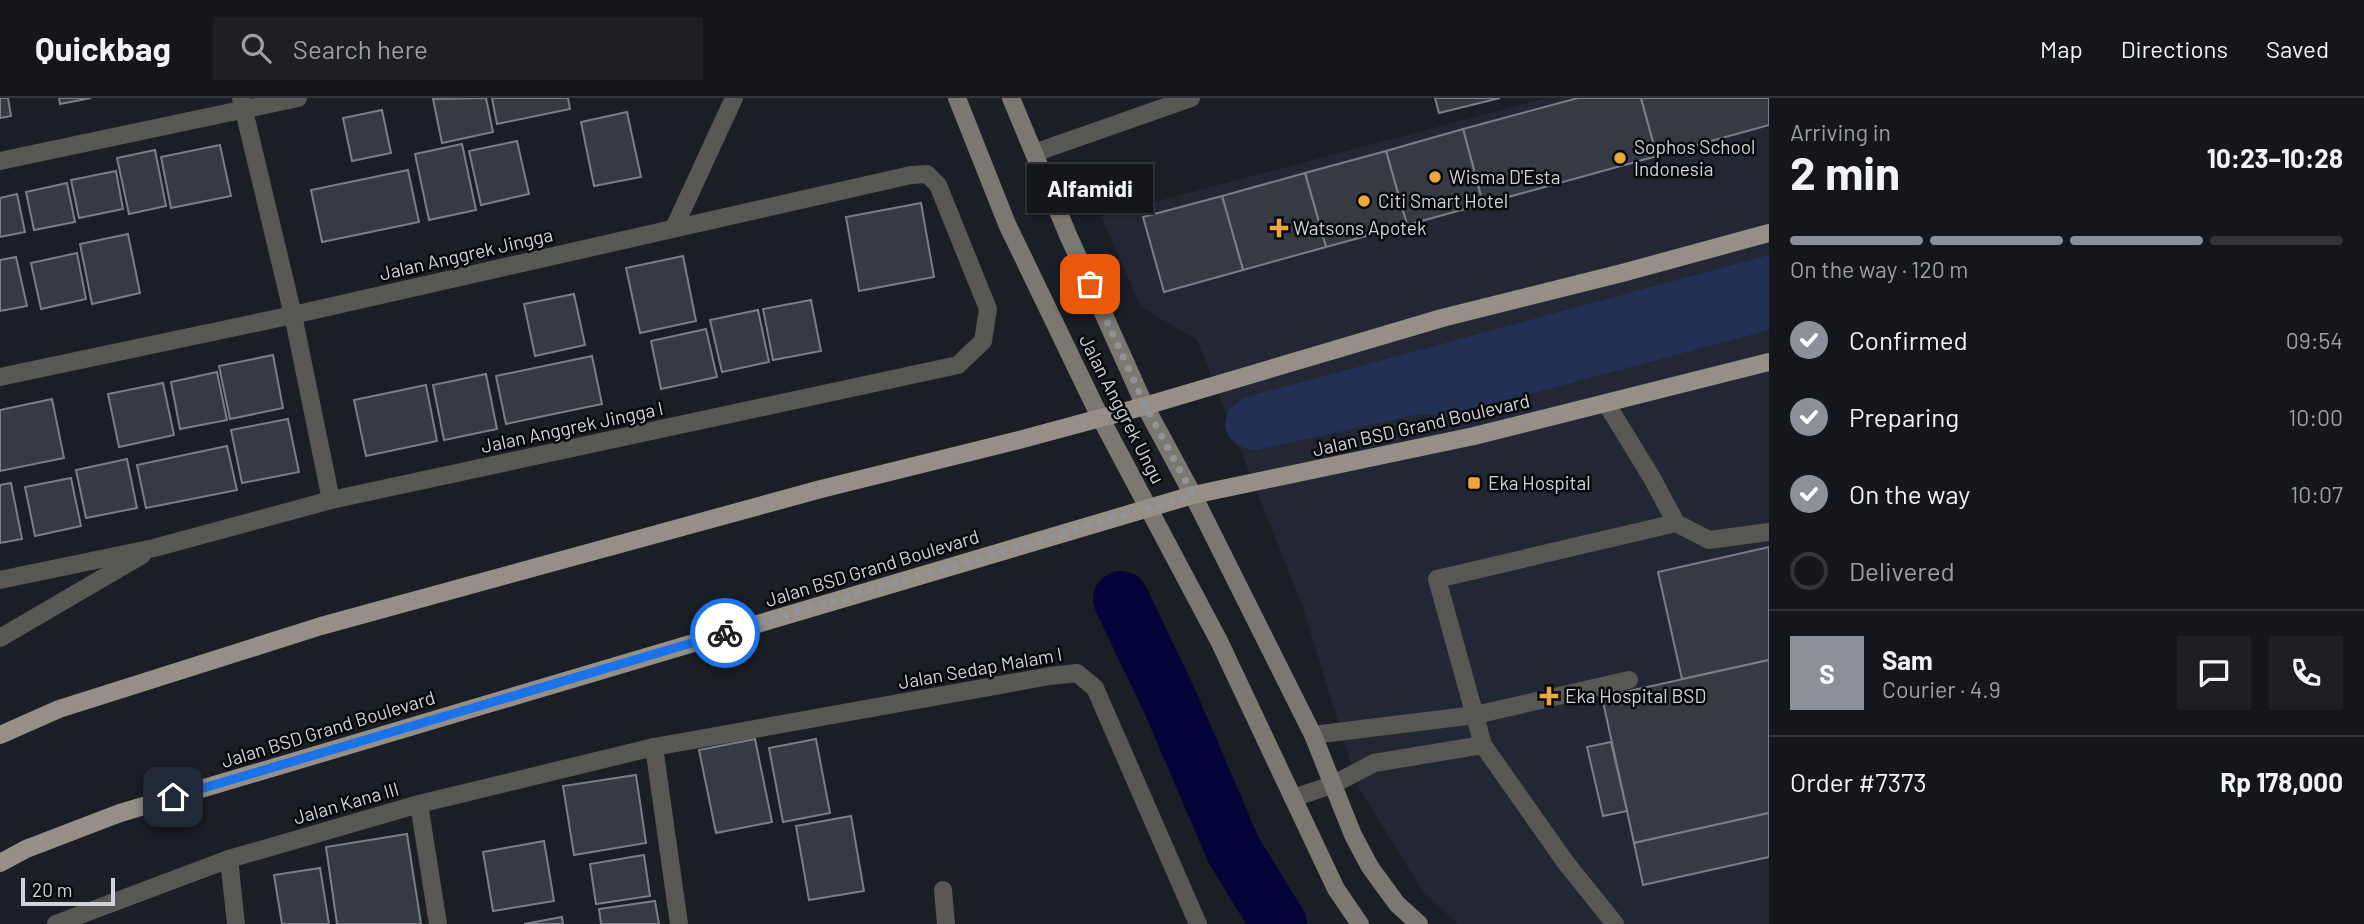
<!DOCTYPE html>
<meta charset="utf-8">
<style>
:root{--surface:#14161c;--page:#1d1f25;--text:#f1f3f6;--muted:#9d9fa3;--line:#33353b;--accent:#8c9099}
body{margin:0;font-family:Barlow,sans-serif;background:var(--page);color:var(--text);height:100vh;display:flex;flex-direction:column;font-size:26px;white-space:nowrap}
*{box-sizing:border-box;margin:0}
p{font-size:23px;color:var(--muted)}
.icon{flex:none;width:38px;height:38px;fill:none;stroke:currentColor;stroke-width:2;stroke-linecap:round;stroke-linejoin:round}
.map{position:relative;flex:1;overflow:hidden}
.panel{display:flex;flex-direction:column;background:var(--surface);width:595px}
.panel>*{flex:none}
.scale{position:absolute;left:21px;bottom:18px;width:94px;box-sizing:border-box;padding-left:7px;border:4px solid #d1d3d8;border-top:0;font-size:19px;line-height:24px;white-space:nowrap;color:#d1d3d8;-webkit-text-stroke:5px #07080b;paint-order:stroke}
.pin{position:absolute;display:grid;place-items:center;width:60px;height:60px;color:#fff;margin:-30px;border-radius:14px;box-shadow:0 4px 10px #0006}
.courier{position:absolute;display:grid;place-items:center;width:70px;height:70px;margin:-35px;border:5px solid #1a73e8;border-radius:50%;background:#fff;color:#222;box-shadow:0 2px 9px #0007}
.bubble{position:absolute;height:49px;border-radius:0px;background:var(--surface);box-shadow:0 2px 5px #0004,0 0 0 2px var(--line);font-size:23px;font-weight:700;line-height:49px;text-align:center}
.head em{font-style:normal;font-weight:700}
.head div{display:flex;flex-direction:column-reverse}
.head{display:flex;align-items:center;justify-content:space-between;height:119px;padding:0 21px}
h1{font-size:46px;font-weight:700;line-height:52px}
.bar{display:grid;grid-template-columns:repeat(4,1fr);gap:10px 7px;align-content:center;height:84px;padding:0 21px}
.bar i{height:9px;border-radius:5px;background:var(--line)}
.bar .active{background:var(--accent)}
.bar p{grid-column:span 4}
.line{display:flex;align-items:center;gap:18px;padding:0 21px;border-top:2px solid var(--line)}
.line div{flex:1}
.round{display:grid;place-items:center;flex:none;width:74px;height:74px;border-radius:0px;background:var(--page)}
ol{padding:0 21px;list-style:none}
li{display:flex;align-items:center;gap:21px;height:77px}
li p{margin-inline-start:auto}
li .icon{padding:7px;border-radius:50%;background:var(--accent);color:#fff;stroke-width:4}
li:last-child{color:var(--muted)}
li i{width:38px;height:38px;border:4px solid var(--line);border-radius:50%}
header{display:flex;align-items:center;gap:42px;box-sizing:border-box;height:98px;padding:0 35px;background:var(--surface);border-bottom:2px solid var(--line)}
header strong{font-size:33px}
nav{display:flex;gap:38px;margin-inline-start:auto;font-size:24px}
.search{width:490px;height:63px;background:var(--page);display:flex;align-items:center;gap:18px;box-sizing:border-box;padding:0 24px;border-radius:0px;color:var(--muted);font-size:26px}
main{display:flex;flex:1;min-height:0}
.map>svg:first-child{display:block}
.built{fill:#222733}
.green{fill:#233055}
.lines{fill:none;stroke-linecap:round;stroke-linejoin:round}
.river{stroke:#030337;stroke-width:56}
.building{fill:#373a42;stroke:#7a7e87;stroke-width:2}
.lane{stroke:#595753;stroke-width:18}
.street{stroke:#595753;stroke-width:18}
.secondary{stroke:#7b7771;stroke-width:18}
.primary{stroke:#958f88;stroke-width:18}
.done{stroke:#919499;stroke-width:7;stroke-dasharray:0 12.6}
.route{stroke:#1a73e8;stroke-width:9}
.poi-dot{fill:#eda83c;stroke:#07080b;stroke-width:2.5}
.labels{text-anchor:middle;stroke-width:5;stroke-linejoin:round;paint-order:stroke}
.poi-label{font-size:19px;fill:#d1d3d8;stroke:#07080b;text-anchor:start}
.street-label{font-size:19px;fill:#d1d3d8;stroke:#07080b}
</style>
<header>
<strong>Quickbag</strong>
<div class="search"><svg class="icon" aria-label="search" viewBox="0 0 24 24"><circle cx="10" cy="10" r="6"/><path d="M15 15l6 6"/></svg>Search here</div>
<nav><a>Map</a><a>Directions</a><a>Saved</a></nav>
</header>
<main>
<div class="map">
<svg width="1769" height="826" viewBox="0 0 1769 826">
<rect width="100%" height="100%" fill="#1b1e25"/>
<polygon class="built" points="1547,0 1769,0 1769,826 1458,826 1423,794 1358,688 1302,507 1197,242 1141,209 1101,118"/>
<path class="green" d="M1769 157V232L1451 317 1419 316 1256 352C1222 349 1214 318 1243 300Z"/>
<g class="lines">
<polyline class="river" points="1121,501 1171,606 1234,753 1279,826"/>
</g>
<g class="building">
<polygon points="0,0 8,0 11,18 0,20"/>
<polygon points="59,0 91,0 60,6"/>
<polygon points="486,0 493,34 442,45 433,1"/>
<polygon points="492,0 568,0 570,11 497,26"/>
<polygon points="1435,0 1500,0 1439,15"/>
<polygon points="1578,0 1641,0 1657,58 1483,106 1463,31"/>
<polygon points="1641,0 1769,0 1769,27 1657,58"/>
<polygon points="382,12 391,55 352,63 343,20"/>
<polygon points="627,14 641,79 594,88 581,24"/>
<polygon points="1463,31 1483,106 1407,127 1386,53"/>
<polygon points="517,43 529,96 481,107 469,53"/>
<polygon points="462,46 476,112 429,122 415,56"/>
<polygon points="220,47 231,98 171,110 161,59"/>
<polygon points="155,52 166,108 129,116 117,60"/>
<polygon points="1386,53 1407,127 1326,149 1305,75"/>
<polygon points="408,72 419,124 322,144 311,92"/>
<polygon points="116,73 123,111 79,120 71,82"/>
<polygon points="1305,75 1326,149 1243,172 1222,98"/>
<polygon points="67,85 75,124 34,132 26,94"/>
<polygon points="17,96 25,134 0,139 0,100"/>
<polygon points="1222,98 1243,172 1164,194 1143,119"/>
<polygon points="921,105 934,179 859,193 846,119"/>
<polygon points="128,136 140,195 92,206 80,146"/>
<polygon points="77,155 86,201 41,211 31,165"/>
<polygon points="683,158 696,223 640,235 626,170"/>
<polygon points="16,159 27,208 0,213 0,162"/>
<polygon points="574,196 585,247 535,258 524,206"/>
<polygon points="811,202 821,253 773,262 763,211"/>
<polygon points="758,212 769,264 722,274 710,222"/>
<polygon points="706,231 717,279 661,291 651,243"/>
<polygon points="273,257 283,310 230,321 219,268"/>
<polygon points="592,258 602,306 506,326 496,278"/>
<polygon points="217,274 227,322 180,331 171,284"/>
<polygon points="486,276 497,331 444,342 433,287"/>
<polygon points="163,285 174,337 119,349 108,296"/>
<polygon points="426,287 437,343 366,358 354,302"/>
<polygon points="52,301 64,360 0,373 0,312"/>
<polygon points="288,321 299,374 242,385 231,332"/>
<polygon points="227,348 237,392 146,410 137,367"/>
<polygon points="127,361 137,410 86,420 76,372"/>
<polygon points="71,380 81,428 35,438 25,389"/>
<polygon points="11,385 22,441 0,445 0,387"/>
<polygon points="1769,449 1769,562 1682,581 1658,474"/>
<polygon points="1769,562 1769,715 1634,745 1602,599"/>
<polygon points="755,641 772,724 716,735 699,652"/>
<polygon points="816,641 830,715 783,724 769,650"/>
<polygon points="1611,644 1627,713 1603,718 1587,649"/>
<polygon points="636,677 646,745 574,757 563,688"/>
<polygon points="1769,715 1769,759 1643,787 1634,745"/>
<polygon points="851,718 864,793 809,802 796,728"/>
<polygon points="407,736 421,826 337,826 326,749"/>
<polygon points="544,743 554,803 493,813 483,754"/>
<polygon points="644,757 650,798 596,806 590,766"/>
<polygon points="320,770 329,826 282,826 274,777"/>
<polygon points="655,803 659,826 601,826 599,811"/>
<polygon points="562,819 563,826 524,826"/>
</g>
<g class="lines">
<g class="lane">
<polyline points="1606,305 1652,380 1676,425"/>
<polyline points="1313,637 1475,617 1629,582"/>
<polyline points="1293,700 1332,687 1374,665 1483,647"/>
<polyline points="1615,826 1566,765 1483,647 1437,481 1676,425 1709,442 1769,434"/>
</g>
<g class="street">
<polyline points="241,0 293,217 331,402"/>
<polyline points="1034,55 1191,0"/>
<polyline points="0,63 298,0"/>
<polyline points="674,130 734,0"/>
<polyline points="0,279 293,217 911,77 927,76 938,87 988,211 983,243 958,267 331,402 154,450 0,482"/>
<polyline points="0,540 142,457"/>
<polyline points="654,649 679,826"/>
<polyline points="419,706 438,826"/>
<polyline points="229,761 236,826"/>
<polyline points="943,792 946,826"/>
<polyline points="56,826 229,761 419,706 654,649 1050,578 1077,575 1095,590 1198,826"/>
</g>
<g class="secondary">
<polyline points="957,0 1007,126 1100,319 1219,543 1336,791 1360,826"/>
<polyline points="1011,0 1068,137 1145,308 1193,397 1313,637 1353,737 1370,769 1397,806 1419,826"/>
</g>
<g class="primary">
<polyline points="0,637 59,611 321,528 821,391 1019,342 1145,308 1442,220 1622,175 1769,135"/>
<polyline points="0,765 26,751 120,715 1193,397 1474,338 1769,264"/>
</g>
</g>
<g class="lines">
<polyline class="done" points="725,535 1193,397 1145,307 1090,186"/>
<polyline class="route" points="173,699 725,535"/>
</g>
<g class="poi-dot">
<circle cx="1620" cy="60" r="7"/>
<circle cx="1435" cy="79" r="7"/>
<circle cx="1364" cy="103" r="7"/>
<path d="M1275.5 119.5h7v7h7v7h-7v7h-7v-7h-7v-7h7z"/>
<rect x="1467" y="378" width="14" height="14" rx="3.5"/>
<path d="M1545.5 587.5h7v7h7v7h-7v7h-7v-7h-7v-7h7z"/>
</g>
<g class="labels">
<g class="poi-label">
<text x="1634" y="56">Sophos School<tspan x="1634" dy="22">Indonesia</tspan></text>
<text x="1449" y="86">Wisma D'Esta</text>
<text x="1378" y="110">Citi Smart Hotel</text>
<text x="1293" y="137">Watsons Apotek</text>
<text x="1488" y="392">Eka Hospital</text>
<text x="1565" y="605">Eka Hospital BSD</text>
</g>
<g class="street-label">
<text transform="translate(466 156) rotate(-13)" y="7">Jalan Anggrek Jingga</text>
<text transform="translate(1122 311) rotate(63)" y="7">Jalan Anggrek Ungu</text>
<text transform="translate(1421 327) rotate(-13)" y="7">Jalan BSD Grand Boulevard</text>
<text transform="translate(572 329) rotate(-12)" y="7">Jalan Anggrek Jingga I</text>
<text transform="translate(872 470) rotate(-17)" y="7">Jalan BSD Grand Boulevard</text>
<text transform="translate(980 570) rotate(-10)" y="7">Jalan Sedap Malam I</text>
<text transform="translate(328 631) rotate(-17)" y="7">Jalan BSD Grand Boulevard</text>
<text transform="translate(346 705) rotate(-16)" y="7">Jalan Kana III</text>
</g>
</g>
</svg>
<div class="scale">20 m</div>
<div class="pin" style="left:1090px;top:186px;background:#ea580c"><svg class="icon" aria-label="bag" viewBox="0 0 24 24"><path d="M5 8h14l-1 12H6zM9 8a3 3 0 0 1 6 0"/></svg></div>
<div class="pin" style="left:173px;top:699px;background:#1f2937"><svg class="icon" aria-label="home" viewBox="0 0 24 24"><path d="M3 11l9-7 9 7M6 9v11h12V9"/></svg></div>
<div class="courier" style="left:725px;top:535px"><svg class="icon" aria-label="bike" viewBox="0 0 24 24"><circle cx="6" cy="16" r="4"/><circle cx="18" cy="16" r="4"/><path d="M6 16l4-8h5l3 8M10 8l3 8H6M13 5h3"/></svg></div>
<div class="bubble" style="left:1027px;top:66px;width:126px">Alfamidi</div>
</div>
<section class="panel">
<div class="head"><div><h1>2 min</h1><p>Arriving in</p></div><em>10:23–10:28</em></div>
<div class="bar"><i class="active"></i><i class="active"></i><i class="active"></i><i></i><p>On the way · 120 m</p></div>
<ol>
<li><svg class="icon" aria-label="check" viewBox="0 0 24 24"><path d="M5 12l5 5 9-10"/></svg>Confirmed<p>09:54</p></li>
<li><svg class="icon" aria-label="check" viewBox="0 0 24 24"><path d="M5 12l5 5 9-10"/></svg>Preparing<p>10:00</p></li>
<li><svg class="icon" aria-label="check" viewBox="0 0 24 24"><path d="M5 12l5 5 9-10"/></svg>On the way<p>10:07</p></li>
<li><i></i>Delivered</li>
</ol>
<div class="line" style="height:126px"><b class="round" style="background:var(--accent);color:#fff">S</b><div><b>Sam</b><p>Courier · 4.9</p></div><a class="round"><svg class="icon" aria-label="chat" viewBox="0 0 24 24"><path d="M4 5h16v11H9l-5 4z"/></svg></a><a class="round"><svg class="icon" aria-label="phone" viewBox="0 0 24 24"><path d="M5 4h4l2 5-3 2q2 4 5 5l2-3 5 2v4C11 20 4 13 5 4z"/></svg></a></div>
<div class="line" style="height:91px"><div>Order #7373</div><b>Rp 178,000</b></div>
</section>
</main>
